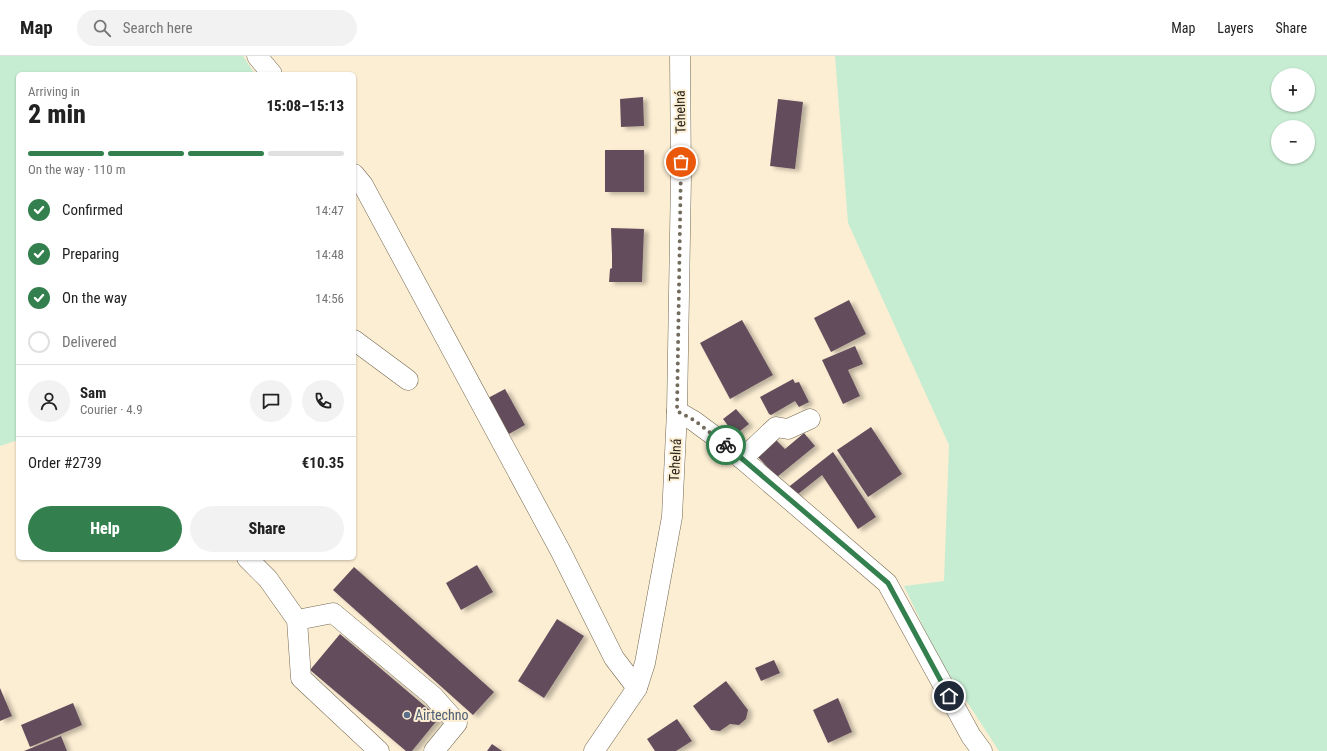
<!DOCTYPE html>
<meta charset="utf-8">
<style>
:root{--surface:#fff;--page:#f2f2f2;--text:#222;--muted:#767676;--line:#e0e0e0;--accent:#33804e}
body{margin:0;font-family:"Roboto Condensed",sans-serif;background:var(--page);color:var(--text);height:100vh;display:flex;flex-direction:column;font-size:15px;white-space:nowrap}
*{box-sizing:border-box;margin:0}
p{font-size:13px;color:var(--muted)}
.icon{flex:none;width:22px;height:22px;fill:none;stroke:currentColor;stroke-width:2;stroke-linecap:round;stroke-linejoin:round}
.map{position:relative;flex:1;overflow:hidden}
.details{position:absolute;left:16px;top:16px;width:340px;height:488px;display:flex;flex-direction:column;background:var(--surface);border-radius:6px;box-shadow:0 1px 3px #0004}
.details>*{flex:none}
.tools{position:absolute;left:1271px;top:12px;display:grid;gap:8px}
.tools a{display:grid;place-items:center;width:44px;height:44px;border-radius:50%;background:var(--surface);box-shadow:0 1px 3px #0004;font-size:20px}
.pin{position:absolute;display:grid;place-items:center;width:34px;height:34px;color:#fff;margin:-17px;border:2px solid #fff;border-radius:50%;box-shadow:0 1px 4px #0007}
.courier{position:absolute;display:grid;place-items:center;width:40px;height:40px;margin:-20px;border:3px solid #33804e;border-radius:50%;background:#fff;color:#222;box-shadow:0 1px 5px #0007}
.headline em{font-style:normal;font-weight:800}
.headline div{display:flex;flex-direction:column-reverse}
.headline{display:flex;align-items:center;justify-content:space-between;height:68px;padding:0 12px}
h1{font-size:26px;font-weight:800;line-height:30px}
.bar{display:grid;grid-template-columns:repeat(4,1fr);gap:6px 4px;align-content:center;height:48px;padding:0 12px}
.bar i{height:5px;border-radius:3px;background:var(--line)}
.bar .active{background:var(--accent)}
.bar p{grid-column:span 4}
.line{display:flex;align-items:center;gap:10px;padding:0 12px;border-top:1px solid var(--line)}
.line div{flex:1}
.round{display:grid;place-items:center;flex:none;width:42px;height:42px;border-radius:21px;background:var(--page)}
ol{padding:0 12px;list-style:none}
li{display:flex;align-items:center;gap:12px;height:44px}
li p{margin-inline-start:auto}
li .icon{padding:4px;border-radius:50%;background:var(--accent);color:#fff;stroke-width:4}
li:last-child{color:var(--muted)}
li i{width:22px;height:22px;border:2px solid var(--line);border-radius:50%}
.button{display:flex;gap:8px;margin-top:auto;padding:8px 12px}
.button a{flex:1;height:46px;border-radius:24px;background:var(--accent);color:#fff;font-size:16px;font-weight:800;line-height:46px;text-align:center}
.button a+a{background:var(--page);color:var(--text)}
header{display:flex;align-items:center;gap:24px;box-sizing:border-box;height:56px;padding:0 20px;background:var(--surface);border-bottom:1px solid var(--line)}
header strong{font-size:19px}
nav{display:flex;gap:22px;margin-inline-start:auto;font-size:14px}
.search{width:280px;height:36px;background:var(--page);display:flex;align-items:center;gap:10px;box-sizing:border-box;padding:0 14px;border-radius:22px;color:var(--muted);font-size:15px}
.map>svg:first-child{display:block}
.green{fill:#c6edd2;fill-rule:evenodd}
.building{fill:#644d5c;filter:url(#shadow)}
.lines{fill:none;stroke-linecap:round;stroke-linejoin:round}
.minor-casing{stroke:#746850;stroke-width:21}
.minor{stroke:#fff;stroke-width:20}
.done{stroke:#736b5b;stroke-width:4;stroke-dasharray:0 7.2}
.route{stroke:#33804e;stroke-width:5}
.service-dot{fill:#5c6f8a;stroke:#fceed3;stroke-width:1.5}
.labels{text-anchor:middle;stroke-width:4;stroke-linejoin:round;paint-order:stroke}
.street-label{font-size:14px;fill:#29241a;stroke:#fceed3}
.service-label{font-size:14px;fill:#4e5e75;stroke:#fceed3;text-anchor:start}
</style>
<header>
<strong>Map</strong>
<div class="search"><svg class="icon" aria-label="search" viewBox="0 0 24 24"><circle cx="10" cy="10" r="6"/><path d="M15 15l6 6"/></svg>Search here</div>
<nav><a>Map</a><a>Layers</a><a>Share</a></nav>
</header>
<div class="map">
<svg width="1327" height="695" viewBox="0 0 1327 695">
<defs>
<filter id="shadow"><feDropShadow dx="4.5" dy="2.5" stdDeviation="2" flood-color="#0004"/></filter>
</defs>
<rect width="100%" height="100%" fill="#fceed3"/>
<g class="green">
<polygon points="0,0 243,0 255,18 18,18 18,384 0,390"/>
<path d="M835 0H1327V695H999L937 600 904 530 944 525 949 389 848 167ZM1278 19H1308V49H1278ZM1278 71H1308V101H1278Z"/>
</g>
<g class="building">
<polygon points="643,41 644,70 621,71 620,43"/>
<polygon points="778,43 803,46 795,113 770,110"/>
<rect x="605" y="94" width="39" height="42"/>
<polygon points="611,172 644,173 642,226 609,226 610,213 612,212 612,199"/>
<polygon points="849,244 866,278 831,296 814,262"/>
<polygon points="742,264 773,319 730,343 700,287"/>
<polygon points="855,290 863,308 848,314 860,340 843,348 822,304"/>
<polygon points="793,323 795,327 799,326 809,346 799,351 795,345 771,359 769,358 760,341"/>
<polygon points="505,333 525,369 507,379 488,342"/>
<polygon points="736,353 749,368 735,379 723,363"/>
<polygon points="871,371 902,418 868,441 837,394"/>
<polygon points="804,377 815,390 777,421 754,397 772,380 785,393"/>
<polygon points="833,396 876,461 858,473 822,419 793,442 786,433"/>
<polygon points="477,509 493,536 461,554 446,527"/>
<polygon points="354,511 494,636 473,659 333,534"/>
<polygon points="557,563 584,580 544,642 518,625"/>
<polygon points="340,578 439,662 412,695 406,695 310,614"/>
<polygon points="774,604 780,617 761,625 755,612"/>
<polygon points="726,625 748,654 746,663 739,669 730,668 720,675 711,674 693,650"/>
<polygon points="0,632 12,660 0,665"/>
<polygon points="838,642 852,676 828,687 813,654"/>
<polygon points="73,647 82,669 30,691 21,669"/>
<polygon points="677,663 692,685 676,695 655,695 647,683"/>
<polygon points="61,680 67,695 24,695"/>
<polygon points="492,688 502,695 487,695"/>
</g>
<g class="lines">
<g class="minor-casing">
<g id="minor">
<polyline points="257,0 272,18"/>
<polyline points="354,118 363,129 561,496 614,602 637,632"/>
<polyline points="354,284 408,324"/>
<polyline points="677,355 694,365 721,385 887,527 971,680 982,695"/>
<polyline points="742,403 776,371 788,373 810,363"/>
<polyline points="247,502 268,523 297,564 301,622 379,695"/>
<polyline points="297,564 333,557 433,640 457,667 434,695"/>
<polyline points="594,695 637,632 645,607 672,461 677,355 681,121 680,0"/>
</g>
</g>
<use href="#minor" class="minor"/>
</g>
<g class="lines">
<polyline class="done" points="681,106 677,355 694,364 726,389"/>
<polyline class="route" points="726,389 888,527 949,640"/>
</g>
<circle class="service-dot" cx="407" cy="659" r="4"/>
<g class="labels">
<g class="street-label">
<text transform="translate(680 56) rotate(-91)" y="5">Tehelná</text>
<text transform="translate(675 404) rotate(-87)" y="5">Tehelná</text>
</g>
<g class="service-label">
<text x="415" y="664">Airtechno</text>
</g>
</g>
</svg>
<div class="tools">
<a>+</a>
<a>−</a>
</div>
<div class="pin" style="left:681px;top:106px;background:#ea580c"><svg class="icon" aria-label="bag" viewBox="0 0 24 24"><path d="M5 8h14l-1 12H6zM9 8a3 3 0 0 1 6 0"/></svg></div>
<div class="pin" style="left:949px;top:640px;background:#1f2937"><svg class="icon" aria-label="home" viewBox="0 0 24 24"><path d="M3 11l9-7 9 7M6 9v11h12V9"/></svg></div>
<div class="courier" style="left:726px;top:389px"><svg class="icon" aria-label="bike" viewBox="0 0 24 24"><circle cx="6" cy="16" r="4"/><circle cx="18" cy="16" r="4"/><path d="M6 16l4-8h5l3 8M10 8l3 8H6M13 5h3"/></svg></div>
<section class="details">
<div class="headline"><div><h1>2 min</h1><p>Arriving in</p></div><em>15:08–15:13</em></div>
<div class="bar"><i class="active"></i><i class="active"></i><i class="active"></i><i></i><p>On the way · 110 m</p></div>
<ol>
<li><svg class="icon" aria-label="check" viewBox="0 0 24 24"><path d="M5 12l5 5 9-10"/></svg>Confirmed<p>14:47</p></li>
<li><svg class="icon" aria-label="check" viewBox="0 0 24 24"><path d="M5 12l5 5 9-10"/></svg>Preparing<p>14:48</p></li>
<li><svg class="icon" aria-label="check" viewBox="0 0 24 24"><path d="M5 12l5 5 9-10"/></svg>On the way<p>14:56</p></li>
<li><i></i>Delivered</li>
</ol>
<div class="line" style="height:72px"><a class="round"><svg class="icon" aria-label="person" viewBox="0 0 24 24"><circle cx="12" cy="8" r="4"/><path d="M4 21q1-7 8-7t8 7"/></svg></a><div><b>Sam</b><p>Courier · 4.9</p></div><a class="round"><svg class="icon" aria-label="chat" viewBox="0 0 24 24"><path d="M4 5h16v11H9l-5 4z"/></svg></a><a class="round"><svg class="icon" aria-label="phone" viewBox="0 0 24 24"><path d="M5 4h4l2 5-3 2q2 4 5 5l2-3 5 2v4C11 20 4 13 5 4z"/></svg></a></div>
<div class="line" style="height:52px"><div>Order #2739</div><b>€10.35</b></div>
<div class="button"><a>Help</a><a>Share</a></div>
</section>
</div>
